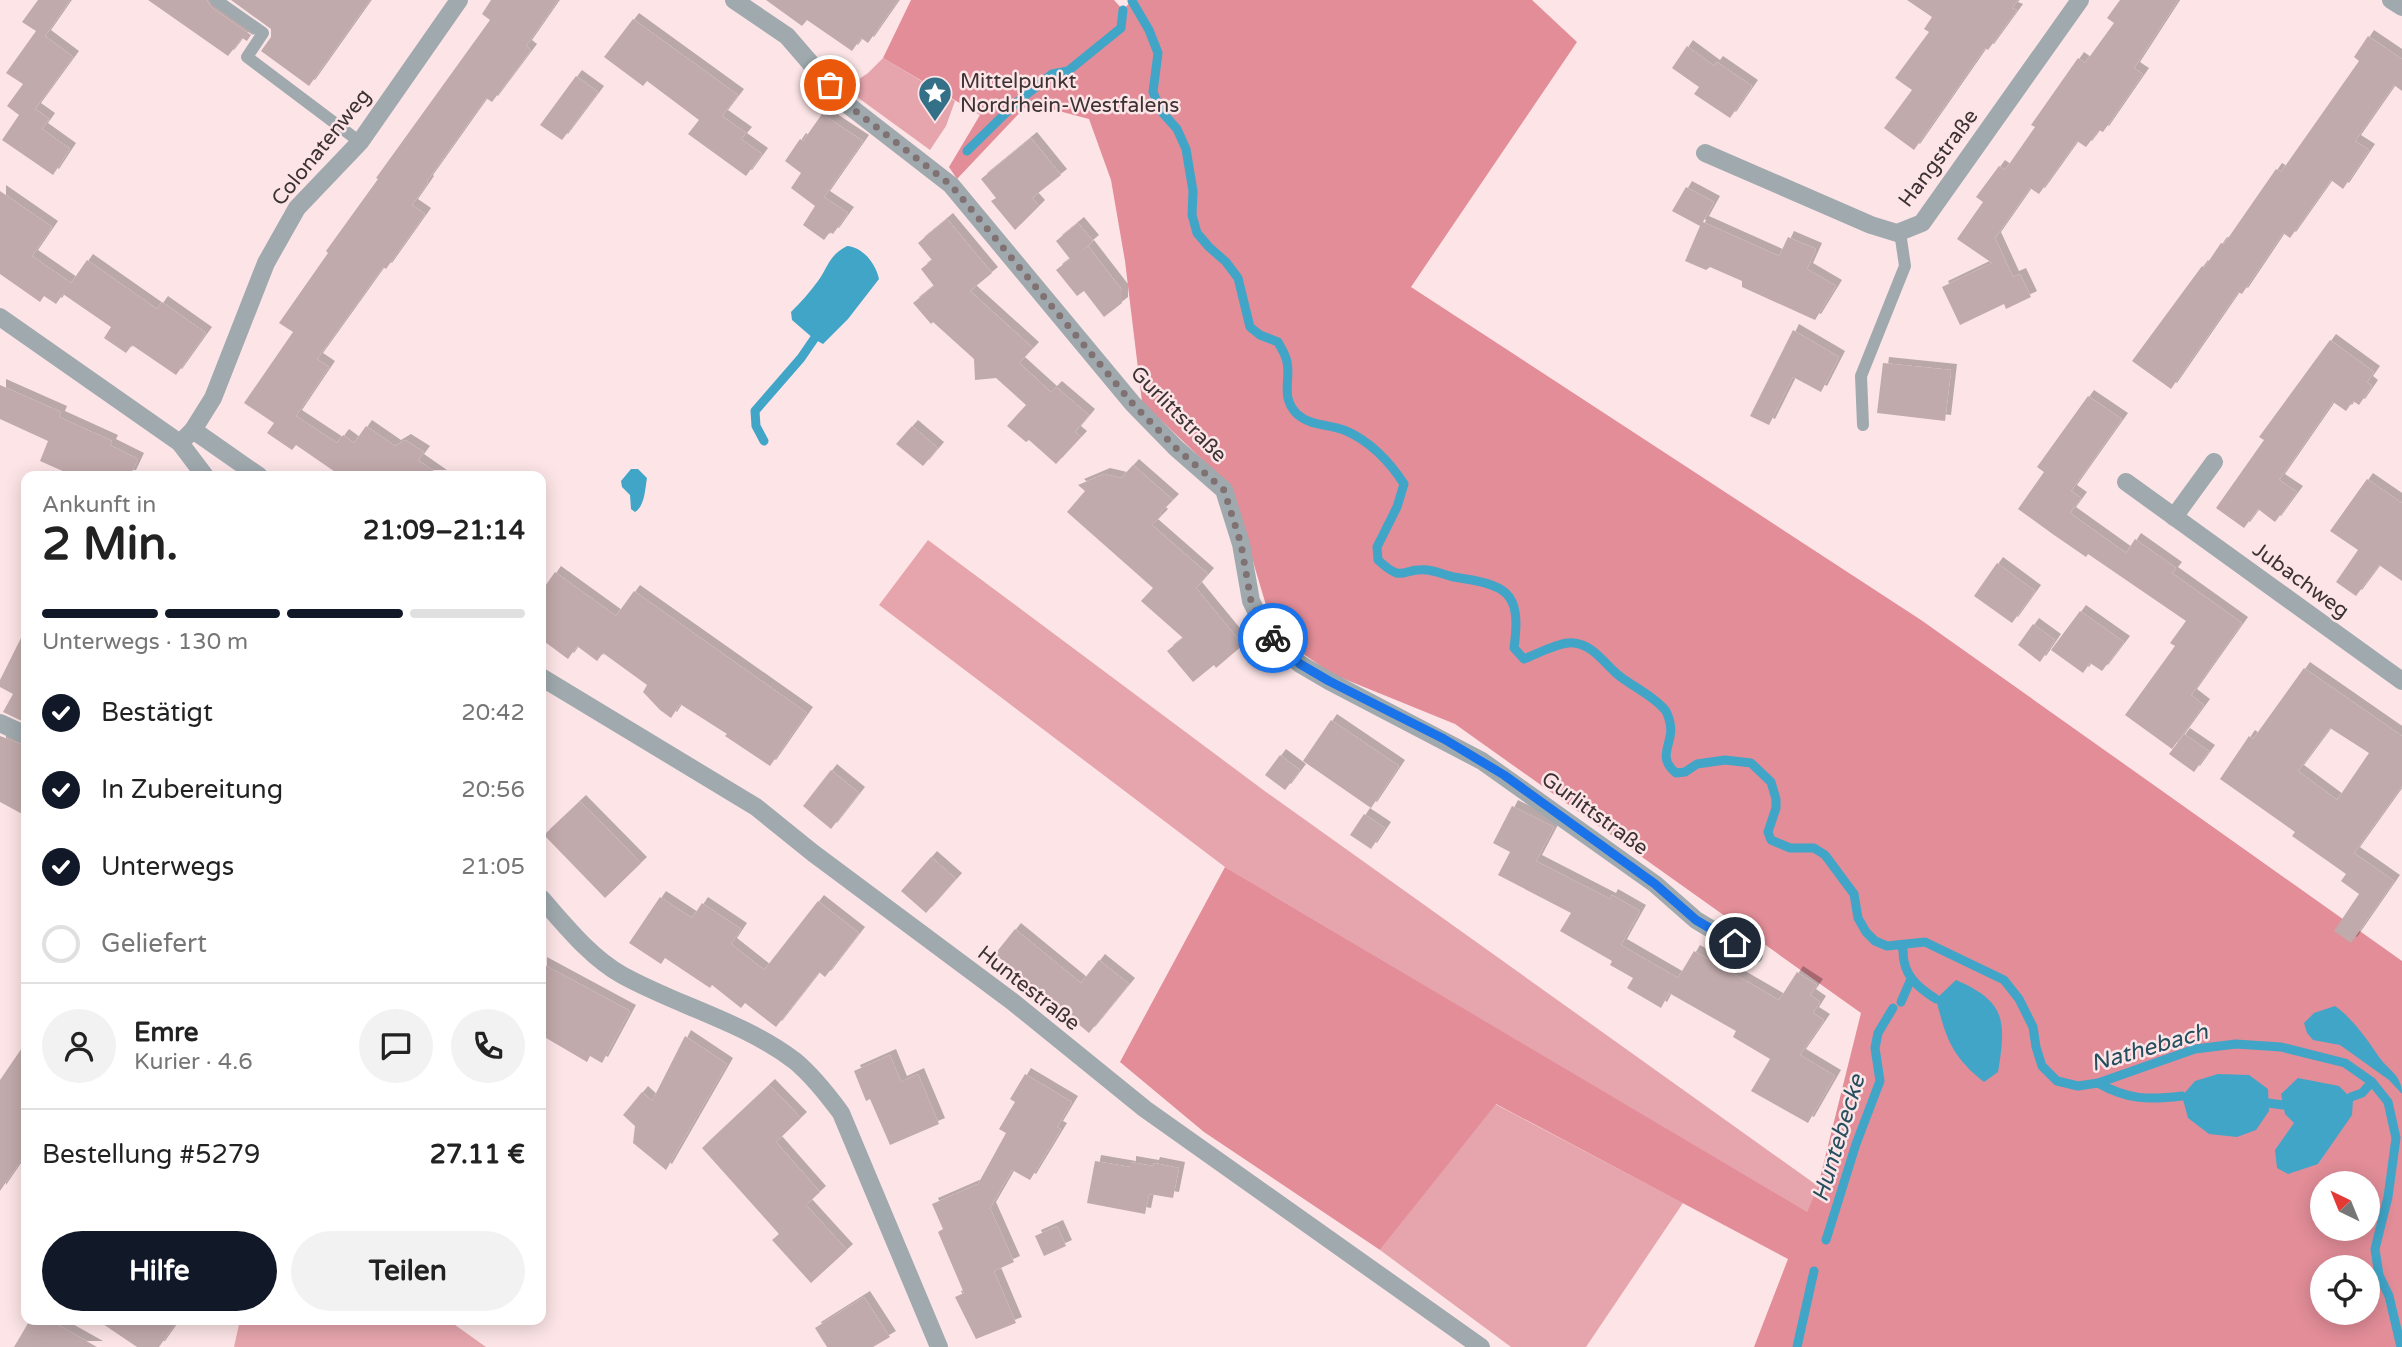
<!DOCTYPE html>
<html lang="de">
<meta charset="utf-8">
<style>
:root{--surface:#fff;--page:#f2f2f2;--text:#222;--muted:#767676;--line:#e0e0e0;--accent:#111827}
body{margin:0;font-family:"Varela Round",sans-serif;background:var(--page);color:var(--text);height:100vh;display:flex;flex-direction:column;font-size:26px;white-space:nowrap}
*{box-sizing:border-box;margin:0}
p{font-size:23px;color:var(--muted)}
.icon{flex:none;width:38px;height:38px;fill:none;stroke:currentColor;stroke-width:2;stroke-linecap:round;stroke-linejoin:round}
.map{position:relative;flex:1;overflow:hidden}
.sheet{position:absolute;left:21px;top:471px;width:525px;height:854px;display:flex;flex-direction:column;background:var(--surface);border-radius:14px;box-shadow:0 4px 18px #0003}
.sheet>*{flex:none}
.needle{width:46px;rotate:317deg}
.controls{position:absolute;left:2310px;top:1171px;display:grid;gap:14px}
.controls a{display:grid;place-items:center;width:70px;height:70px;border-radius:50%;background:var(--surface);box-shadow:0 4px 18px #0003;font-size:35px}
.pin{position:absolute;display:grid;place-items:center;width:60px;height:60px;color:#fff;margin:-30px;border:4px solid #fff;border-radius:50%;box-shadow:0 2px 7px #0007}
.courier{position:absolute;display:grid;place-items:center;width:70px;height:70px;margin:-35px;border:5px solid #1a73e8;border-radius:50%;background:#fff;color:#222;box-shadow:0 2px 9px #0007}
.head em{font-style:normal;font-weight:800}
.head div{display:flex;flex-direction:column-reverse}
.head{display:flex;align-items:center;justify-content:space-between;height:119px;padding:0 21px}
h1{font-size:46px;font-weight:800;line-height:52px}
.bar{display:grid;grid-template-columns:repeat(4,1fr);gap:10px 7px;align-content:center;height:84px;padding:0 21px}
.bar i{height:9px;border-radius:5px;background:var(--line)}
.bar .current{background:var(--accent)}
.bar p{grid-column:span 4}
.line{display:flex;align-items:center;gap:18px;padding:0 21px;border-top:2px solid var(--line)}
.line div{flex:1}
.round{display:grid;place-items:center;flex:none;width:74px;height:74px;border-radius:37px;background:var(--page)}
ol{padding:0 21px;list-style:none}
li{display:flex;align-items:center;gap:21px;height:77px}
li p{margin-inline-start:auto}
li .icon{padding:7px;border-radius:50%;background:var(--accent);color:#fff;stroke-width:4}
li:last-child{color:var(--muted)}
li i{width:38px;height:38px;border:4px solid var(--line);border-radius:50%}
.button{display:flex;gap:14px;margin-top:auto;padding:14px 21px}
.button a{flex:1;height:80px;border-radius:42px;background:var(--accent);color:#fff;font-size:28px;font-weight:800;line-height:80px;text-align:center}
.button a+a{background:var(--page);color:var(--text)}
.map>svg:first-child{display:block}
.green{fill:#e6a5ad}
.forest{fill:#e28d98;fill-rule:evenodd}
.water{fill:#41a5c8}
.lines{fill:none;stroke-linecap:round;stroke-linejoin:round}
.stream{stroke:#41a5c8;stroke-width:9}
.building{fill:#c1aaac;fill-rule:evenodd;filter:url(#shadow)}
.service{stroke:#a0aaae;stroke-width:12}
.minor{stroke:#a0aaae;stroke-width:18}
.done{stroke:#807172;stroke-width:7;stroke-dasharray:0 12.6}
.route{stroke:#1a73e8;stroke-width:9}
.labels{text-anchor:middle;stroke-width:5;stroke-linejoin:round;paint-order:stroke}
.poi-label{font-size:21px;fill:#3c3233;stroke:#fde5e7;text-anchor:start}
.street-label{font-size:21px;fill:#3c3233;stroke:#fde5e7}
.water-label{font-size:23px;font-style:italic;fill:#254f5f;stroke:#fde5e7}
</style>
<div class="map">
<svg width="2402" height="1347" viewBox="0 0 2402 1347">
<defs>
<filter id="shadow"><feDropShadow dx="6" dy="-6" stdDeviation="0" flood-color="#0004"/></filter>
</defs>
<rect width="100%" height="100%" fill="#fde5e7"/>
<g class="green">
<polygon points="883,58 955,101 946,126 930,150 853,94 850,85 868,73"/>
<polygon points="928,540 1266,792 1818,1186 1807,1213 1225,867 879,605"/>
<polygon points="1495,1104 1683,1203 1586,1347 1511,1347 1380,1250"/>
<polygon points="240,1320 448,1320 486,1347 234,1347"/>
</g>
<path class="forest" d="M911 0H1114L1123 10 1132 0H1532L1577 42 1411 287 1921 620 2402 961V1347H1754L1788 1259 1496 1104 1380 1250 1204 1132 1120 1062 1225 867 1807 1212 1818 1186 1861 1013 1455 724 1332 674 1292 646 1271 622 1231 487 1142 402 1125 261 1111 180 1089 119 1029 103 957 179 949 167 980 115 883 58ZM2294 1123 2331 1144 2318 1164ZM2322 1183H2368V1228H2322ZM2322 1267H2368V1312H2322Z"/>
<g class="water">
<path d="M847 246C863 247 876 264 879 279L848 319 823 344 814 339 792 320 791 312C801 302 810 292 818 281 829 266 828 256 847 246Z"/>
<path d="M631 469H638L647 478C645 489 645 506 635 512L631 509 630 495 622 487 621 481Z"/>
<path d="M1956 980C2007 1002 2006 1022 1998 1072L1984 1082C1951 1056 1946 1038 1936 999Z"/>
<path d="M2335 1006C2354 1020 2366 1038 2379 1057 2388 1070 2402 1075 2402 1094L2389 1080 2340 1045 2313 1040 2307 1033 2304 1023 2314 1013Z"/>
<polygon points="2218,1074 2249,1075 2268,1089 2269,1111 2256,1130 2237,1137 2209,1134 2188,1118 2182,1096 2195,1081"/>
<polygon points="2298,1078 2339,1086 2353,1100 2352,1115 2318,1164 2288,1174 2277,1168 2275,1150 2294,1123 2285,1114 2281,1094"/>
</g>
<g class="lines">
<g class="stream">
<path d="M1132 1 1149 30 1158 53 1153 92 1161 111 1177 129 1186 149 1193 191 1192 215 1197 233 1209 247 1226 262 1238 278 1250 327 1260 335 1278 342C1281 348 1286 355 1287 362 1291 380 1280 397 1297 414 1310 426 1328 424 1344 430 1369 440 1390 462 1404 484L1397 507 1377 547 1378 560C1405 585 1401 567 1427 570 1436 571 1445 575 1454 577 1506 585 1522 590 1514 648L1524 659C1537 654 1561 641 1574 643 1593 645 1604 663 1617 674 1631 686 1653 695 1665 710 1667 712 1668 716 1669 719 1677 742 1654 755 1676 773L1685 772 1697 764 1725 760 1751 763 1771 782 1776 799V808L1768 832 1771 840 1790 848H1814L1825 855 1854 894 1858 918 1866 932 1875 941 1887 946 1925 942 2004 980 2019 999 2033 1027 2036 1047 2042 1066 2057 1081 2078 1086 2098 1083 2195 1049 2236 1044 2281 1047 2345 1063 2372 1082 2388 1102 2396 1138 2388 1197 2375 1249 2379 1275 2389 1296 2401 1347"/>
<polyline points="967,151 1016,103 1052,74 1068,71 1121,28 1123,10"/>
<polyline points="764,441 756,426 755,411 801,358 814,339"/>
<path d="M1901 945C1905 951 1902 954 1904 961 1907 979 1922 990 1936 999"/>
<polyline points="1901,1002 1911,979"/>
<path d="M2098 1083C2128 1100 2149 1100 2182 1096"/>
<polyline points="2351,1097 2362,1093 2372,1082"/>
<polyline points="2268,1103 2283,1105"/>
<polyline points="1826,1240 1856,1144 1880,1081 1875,1048 1878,1033 1893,1008"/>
<polyline points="1797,1347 1814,1271"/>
</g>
</g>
<g class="building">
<polygon points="38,0 70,0 45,36 73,57 35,109 49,119 42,129 70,149 53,175 2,140 19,115 7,106 23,84 6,73 36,31 22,22"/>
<polygon points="148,0 207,0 211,7 251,35 247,41 242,38 228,56"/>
<polygon points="231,0 370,0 309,86 261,51 271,37 271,29"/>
<polygon points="491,0 558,0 526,46 531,50 492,102 486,98 427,181 428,182 412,205 425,214 386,269 383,267 317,359 329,367 296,416 337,443 343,435 354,443 366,426 395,446 405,440 424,452 418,460 441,476 341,476 296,445 292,450 267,433 274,423 244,403 293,332 279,323 328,253 326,251 378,179 376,178 490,20 482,14"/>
<polygon points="766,0 898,0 868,43 861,38 852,51 807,20 802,26"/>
<polygon points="1907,0 2018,0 2012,8 2017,10 1988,50 1985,48 1914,150 1884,128 1912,90 1895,78 1929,32 1924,29 1932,17"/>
<polygon points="2120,0 2178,0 2134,68 2143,74 2103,132 2099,130 2086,147 2077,141 2039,194 2030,188 1995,238 2013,277 2020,274 2031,297 2006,309 2004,304 1960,325 1942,287 1992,263 1957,239 1983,202 1976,197 1999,166 2005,170 2035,127 2031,125 2078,58 2085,63 2114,23 2107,18"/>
<polygon points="633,19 738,95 722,116 746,133 741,139 762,154 746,176 688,134 699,120 647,81 643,86 604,57"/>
<polygon points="2368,36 2402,59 2402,91 2394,85 2355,141 2369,150 2343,189 2331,180 2290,238 2283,233 2242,294 2238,292 2171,389 2132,361 2202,266 2204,268 2221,243 2224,244 2276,169 2281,172 2359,61 2354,57"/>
<polygon points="1687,46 1714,66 1717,62 1752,86 1730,118 1694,94 1699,87 1672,68"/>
<polygon points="576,76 598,92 562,140 540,125"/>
<polygon points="822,114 863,141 824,197 848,213 833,234 830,232 824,240 803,225 815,206 791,188 801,173 785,161 800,139 803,141"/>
<polygon points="1031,138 1061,175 1032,198 1039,206 1015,230 991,201 996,198 981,179"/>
<polygon points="1686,187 1714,202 1703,222 1779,256 1788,237 1816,249 1807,269 1836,286 1815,320 1742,287 1742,281 1710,267 1706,270 1685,261 1700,226 1672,211"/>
<polygon points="0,191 52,227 32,256 71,283 87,260 157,309 162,302 206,333 176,375 132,345 126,353 104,338 111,327 63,294 56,304 44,296 40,302 0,274"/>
<polygon points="947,219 992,273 970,291 1033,348 1019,363 1051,392 1056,387 1089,415 1075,432 1081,437 1056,464 1029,440 1026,442 1007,426 1026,405 996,378 975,380 974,359 933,322 931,324 913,303 934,286 921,269 932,260 918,243"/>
<polygon points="1078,223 1093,241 1080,252 1088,246 1122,290 1122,303 1104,317 1084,291 1077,296 1056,270 1070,259 1056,241"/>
<polygon points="1793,330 1839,357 1821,392 1793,377 1769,425 1750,416"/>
<polygon points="2330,340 2374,372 2367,382 2372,386 2359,405 2353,401 2346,411 2333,402 2279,480 2297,492 2275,522 2258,509 2244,528 2216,508 2264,440 2259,437"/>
<polygon points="1883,363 1951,370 1945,421 1877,413"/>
<polygon points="0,385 61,412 59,417 112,441 110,445 138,459 130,476 74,476 40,461 48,441 0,419"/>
<polygon points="2088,396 2122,419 2071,491 2081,498 2070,513 2126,553 2135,539 2176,568 2172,573 2242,623 2191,695 2204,705 2172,749 2125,715 2175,646 2170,643 2186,621 2088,554 2086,557 2054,535 2018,509 2044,472 2037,467"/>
<polygon points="912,426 938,448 923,466 896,444"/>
<polygon points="1133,465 1173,500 1160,513 1162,515 1152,525 1208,574 1196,588 1243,645 1216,668 1214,665 1193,682 1167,651 1183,638 1141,601 1153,588 1067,512 1085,491 1078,485 1104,474 1121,478"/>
<polygon points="2367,479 2402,503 2402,581 2379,565 2356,596 2336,582 2358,550 2330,531"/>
<polygon points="1997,563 2035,591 2012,623 1974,596"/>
<polygon points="555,572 616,616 634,591 807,713 770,766 725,736 727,734 680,704 671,718 660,710 643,692 647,685 603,653 597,661 577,646 568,659 541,639 541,592"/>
<polygon points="2080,611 2124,642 2102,671 2090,663 2083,673 2051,650"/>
<polygon points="2033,624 2055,640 2040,662 2018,645"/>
<polygon points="26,628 26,723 3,712 13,694 0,687 0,680"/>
<path d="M2304 668 2402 736V786L2354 853 2394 881 2351 943 2334 931 2359 894 2341 881 2346 874 2292 836 2295 832 2220 779 2249 736 2253 739ZM2330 728 2369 753 2337 800 2298 771Z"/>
<polygon points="1331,720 1399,766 1371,808 1303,761"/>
<polygon points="2184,734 2209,751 2194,772 2169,754"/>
<polygon points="0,736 26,746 26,816 0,802"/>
<polygon points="1280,755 1300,770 1285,790 1265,775"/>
<polygon points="831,770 859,793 831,829 803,806"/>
<polygon points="580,801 641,863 605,898 544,835"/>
<polygon points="1512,806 1554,827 1536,861 1610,899 1612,895 1640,911 1621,945 1678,978 1675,983 1694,951 1779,1000 1797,972 1817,985 1810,995 1820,1002 1813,1013 1824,1020 1800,1055 1835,1076 1808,1123 1751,1091 1770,1059 1733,1037 1736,1031 1669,993 1661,1008 1627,988 1633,978 1610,965 1612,961 1560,931 1571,913 1498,875 1510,852 1493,843"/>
<polygon points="1364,814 1385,828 1371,849 1350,835"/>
<polygon points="931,857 956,879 926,913 901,891"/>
<polygon points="660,897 692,918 702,903 741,929 731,944 764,970 818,901 859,933 825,977 819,972 776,1027 745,1003 741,1008 712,985 710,988 665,958 661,964 629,943"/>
<polygon points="1015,929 1081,983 1099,960 1129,984 1089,1033 995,954"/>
<polygon points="541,963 630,1011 602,1063 590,1056 587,1062 541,1035"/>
<polygon points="685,1036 727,1064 666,1170 633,1143 635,1126 623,1115 642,1092 652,1101"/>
<polygon points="26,1042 26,1153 0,1191 0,1080"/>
<polygon points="890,1055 901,1082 918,1074 939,1124 890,1145 870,1099 866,1101 854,1071"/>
<polygon points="1025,1074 1072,1102 1057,1127 1061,1129 1030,1180 1012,1170 990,1208 1014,1262 994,1271 1016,1323 976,1339 955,1297 964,1293 938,1232 943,1229 932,1204 978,1184 1006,1133 999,1129 1015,1102 1010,1099"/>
<polygon points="769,1085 801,1118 776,1142 820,1192 806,1205 847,1250 811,1283 772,1240 779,1234 702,1148"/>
<polygon points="1095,1161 1130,1167 1130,1162 1153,1166 1154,1163 1179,1168 1173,1198 1149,1194 1145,1214 1087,1203"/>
<polygon points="1057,1226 1066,1246 1044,1256 1035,1236"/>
<polygon points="864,1297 890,1337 873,1347 827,1347 815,1328"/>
<polygon points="30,1320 49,1320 97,1347 14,1347"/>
<polygon points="97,1320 178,1320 159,1347 137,1347"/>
</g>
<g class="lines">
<g class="service">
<polyline points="216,0 263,33 247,57 360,142"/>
<polyline points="1863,425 1861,376 1905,266 1900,232"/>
</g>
<g class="minor">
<polyline points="734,0 787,36 844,102 951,185 1133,404 1176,448 1224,490 1241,544 1251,601 1265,629 1284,650 1300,664 1329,681 1482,761 1655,884 1696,920 1754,955"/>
<polyline points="2391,0 2402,7"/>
<polyline points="1705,153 1871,225 1897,233 1922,223 2080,0"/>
<polyline points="0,317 180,443 205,476"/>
<polyline points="193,430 259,476"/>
<polyline points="180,443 193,430 213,398 266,263 297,208 360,142 459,0"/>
<polyline points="2126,482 2402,681"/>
<polyline points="2174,517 2214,462"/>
<polyline points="541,677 756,807 813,853 1013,1002 1145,1109 1481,1347"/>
<polyline points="0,723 26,735"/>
<path d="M541 898C565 925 590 957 622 975 678 1006 744 1022 795 1061 813 1076 827 1094 841 1113L939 1347"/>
</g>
</g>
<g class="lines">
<polyline class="done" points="830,85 844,102 951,185 1133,404 1176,448 1224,490 1241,544 1251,601 1265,629 1273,638"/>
<polyline class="route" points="1273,638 1300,664 1329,681 1444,739 1504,775 1655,884 1696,920 1735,943"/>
</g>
<defs>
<g id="sight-pin" transform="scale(1.75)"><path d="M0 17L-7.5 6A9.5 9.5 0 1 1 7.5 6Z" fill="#347188" stroke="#fde5e7"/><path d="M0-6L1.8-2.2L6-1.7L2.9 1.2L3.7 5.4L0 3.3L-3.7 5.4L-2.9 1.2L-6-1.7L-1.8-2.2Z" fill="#fff"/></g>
</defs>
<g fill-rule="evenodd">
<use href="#sight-pin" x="935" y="93"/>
</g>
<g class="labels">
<g class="poi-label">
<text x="960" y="88">Mittelpunkt<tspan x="960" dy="24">Nordrhein-Westfalens</tspan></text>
</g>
<g class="street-label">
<text transform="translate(321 147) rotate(-51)" y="7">Colonatenweg</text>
<text transform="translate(1938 158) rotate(-53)" y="7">Hangstraße</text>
<text transform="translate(1179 414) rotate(45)" y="7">Gurlittstraße</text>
<text transform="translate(2301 580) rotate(36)" y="7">Jubachweg</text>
<text transform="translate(1595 813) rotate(36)" y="7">Gurlittstraße</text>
<text transform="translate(1029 988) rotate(38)" y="7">Huntestraße</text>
</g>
<g class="water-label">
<text transform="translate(2149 1047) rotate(-16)" y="8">Nathebach</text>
<text transform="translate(1838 1138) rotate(-73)" y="8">Huntebecke</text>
</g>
</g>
</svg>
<div class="controls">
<a><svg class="needle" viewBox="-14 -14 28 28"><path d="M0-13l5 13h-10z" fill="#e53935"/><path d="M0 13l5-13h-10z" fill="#767676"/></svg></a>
<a><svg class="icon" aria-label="locate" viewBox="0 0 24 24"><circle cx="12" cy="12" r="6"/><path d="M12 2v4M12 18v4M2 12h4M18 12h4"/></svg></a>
</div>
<div class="pin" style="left:830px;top:85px;background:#ea580c"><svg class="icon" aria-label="bag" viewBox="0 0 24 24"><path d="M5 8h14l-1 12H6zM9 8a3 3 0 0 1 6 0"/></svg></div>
<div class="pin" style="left:1735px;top:943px;background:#1f2937"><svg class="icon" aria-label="home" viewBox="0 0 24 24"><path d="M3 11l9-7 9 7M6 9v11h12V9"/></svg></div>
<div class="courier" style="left:1273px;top:638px"><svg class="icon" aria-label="bike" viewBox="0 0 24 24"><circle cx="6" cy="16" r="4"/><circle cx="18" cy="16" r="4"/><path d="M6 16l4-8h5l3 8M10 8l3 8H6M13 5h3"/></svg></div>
<section class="sheet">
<div class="head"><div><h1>2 Min.</h1><p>Ankunft in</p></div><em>21:09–21:14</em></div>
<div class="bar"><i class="current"></i><i class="current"></i><i class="current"></i><i></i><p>Unterwegs · 130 m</p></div>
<ol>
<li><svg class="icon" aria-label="check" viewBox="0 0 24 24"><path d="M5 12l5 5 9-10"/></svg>Bestätigt<p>20:42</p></li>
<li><svg class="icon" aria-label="check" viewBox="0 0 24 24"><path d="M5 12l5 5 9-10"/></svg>In Zubereitung<p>20:56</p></li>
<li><svg class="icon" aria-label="check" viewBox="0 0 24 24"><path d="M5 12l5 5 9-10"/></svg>Unterwegs<p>21:05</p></li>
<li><i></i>Geliefert</li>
</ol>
<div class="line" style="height:126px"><a class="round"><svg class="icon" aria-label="person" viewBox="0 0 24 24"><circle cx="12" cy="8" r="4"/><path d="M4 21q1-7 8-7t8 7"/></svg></a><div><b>Emre</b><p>Kurier · 4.6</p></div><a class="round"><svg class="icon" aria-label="chat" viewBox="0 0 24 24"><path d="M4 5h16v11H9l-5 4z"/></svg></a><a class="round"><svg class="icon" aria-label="phone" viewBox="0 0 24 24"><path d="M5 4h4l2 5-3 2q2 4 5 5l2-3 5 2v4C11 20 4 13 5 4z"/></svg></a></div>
<div class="line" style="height:91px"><div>Bestellung #5279</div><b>27.11 €</b></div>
<div class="button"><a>Hilfe</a><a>Teilen</a></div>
</section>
</div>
